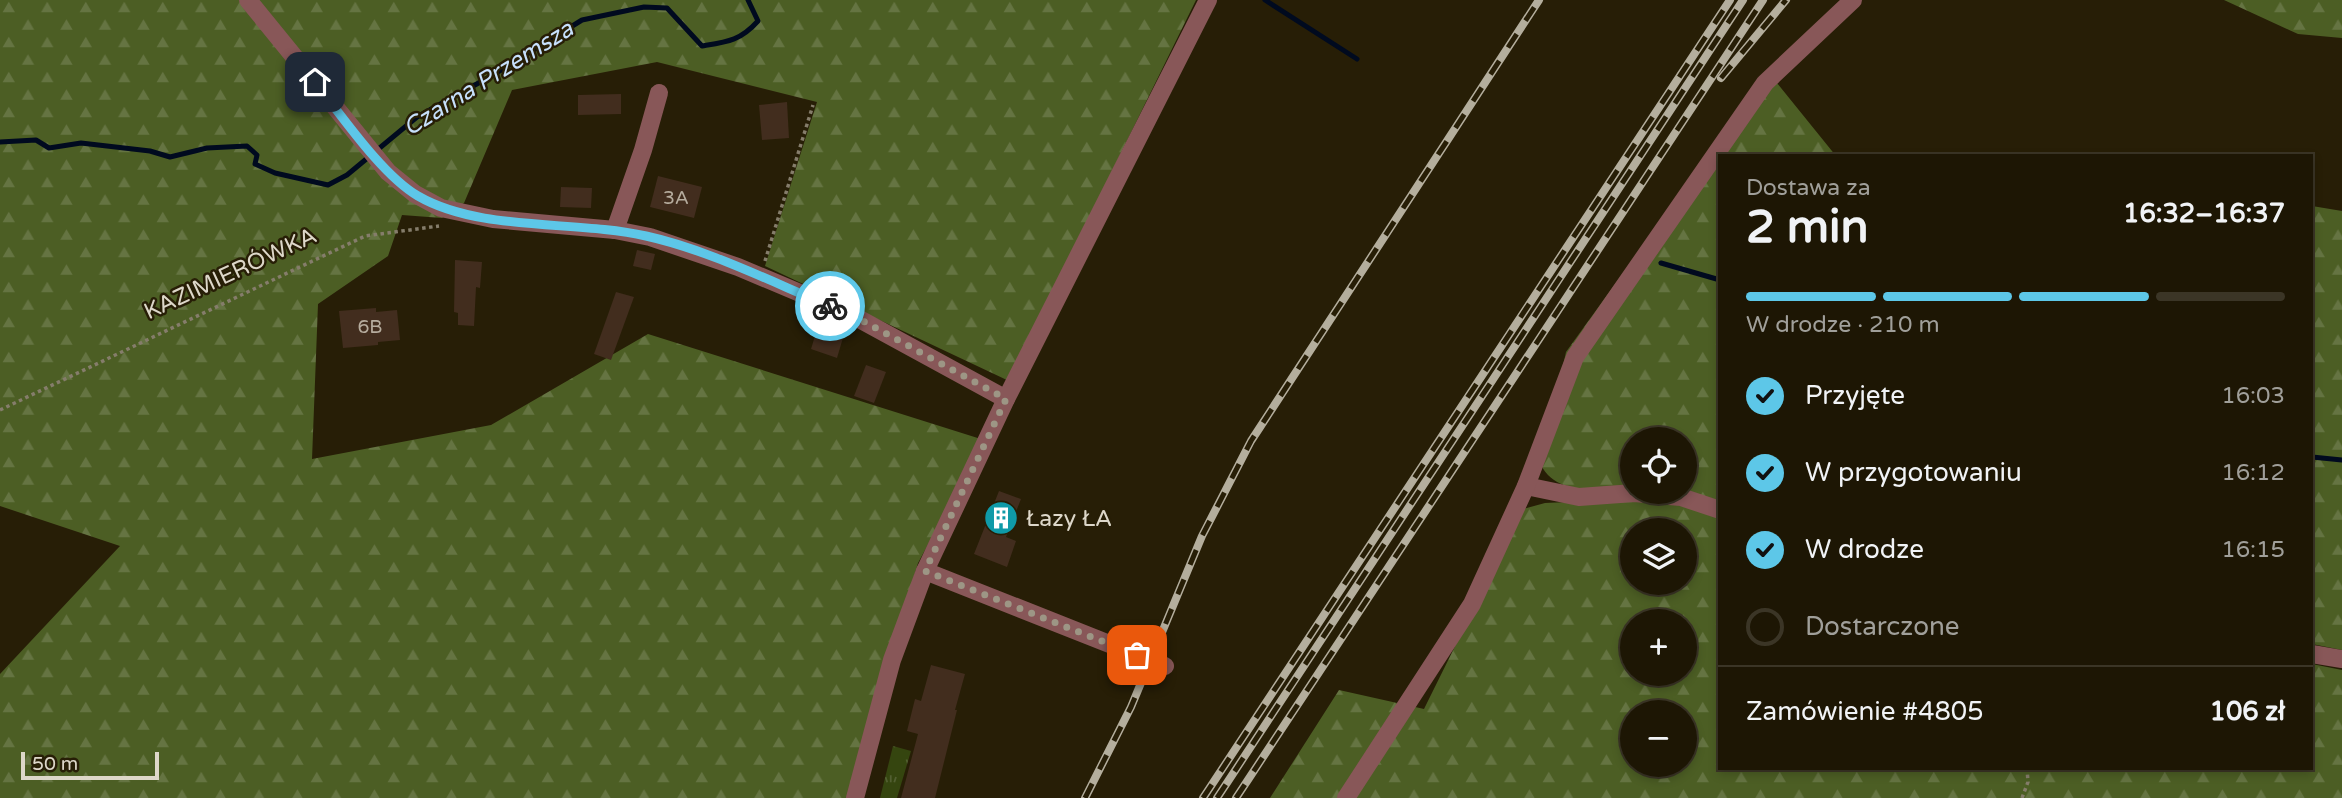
<!DOCTYPE html>
<html lang="pl">
<meta charset="utf-8">
<style>
:root{--surface:#1d1604;--page:#251f0e;--text:#f1f3f6;--muted:#a09f9a;--line:#3b3526;--accent:#5dc7e8}
body{margin:0;font-family:"Varela Round",sans-serif;background:var(--page);color:var(--text);height:100vh;display:flex;flex-direction:column;font-size:26px;white-space:nowrap}
*{box-sizing:border-box;margin:0}
p{font-size:23px;color:var(--muted)}
.icon{flex:none;width:38px;height:38px;fill:none;stroke:currentColor;stroke-width:2;stroke-linecap:round;stroke-linejoin:round}
.map{position:relative;flex:1;overflow:hidden}
.details{position:absolute;left:1718px;top:154px;width:595px;height:616px;display:flex;flex-direction:column;background:var(--surface);border-radius:0px;box-shadow:0 4px 10px #0003,0 0 0 2px var(--line)}
.details>*{flex:none}
.fabs{position:absolute;left:1620px;top:427px;display:grid;gap:14px}
.fabs a{display:grid;place-items:center;width:77px;height:77px;border-radius:50%;background:var(--surface);box-shadow:0 4px 10px #0003,0 0 0 2px var(--line);font-size:35px}
.scale{position:absolute;left:21px;bottom:18px;width:138px;box-sizing:border-box;padding-left:7px;border:4px solid #ddd7c9;border-top:0;font-size:19px;line-height:24px;white-space:nowrap;color:#ddd7c9;-webkit-text-stroke:5px #271e06;paint-order:stroke}
.pin{position:absolute;display:grid;place-items:center;width:60px;height:60px;color:#fff;margin:-30px;border-radius:14px;box-shadow:0 4px 10px #0006}
.courier{position:absolute;display:grid;place-items:center;width:70px;height:70px;margin:-35px;border:5px solid #5dc7e8;border-radius:50%;background:#fff;color:#222;box-shadow:0 2px 9px #0007}
.summary em{font-style:normal;font-weight:800}
.summary div{display:flex;flex-direction:column-reverse}
.summary{display:flex;align-items:center;justify-content:space-between;height:119px;padding:0 28px}
h1{font-size:46px;font-weight:800;line-height:52px}
.bar{display:grid;grid-template-columns:repeat(4,1fr);gap:10px 7px;align-content:center;height:84px;padding:0 28px}
.bar i{height:9px;border-radius:5px;background:var(--line)}
.bar .active{background:var(--accent)}
.bar p{grid-column:span 4}
.line{display:flex;align-items:center;gap:18px;padding:0 28px;border-top:2px solid var(--line)}
.line div{flex:1}
ol{padding:0 28px;list-style:none}
li{display:flex;align-items:center;gap:21px;height:77px}
li p{margin-inline-start:auto}
li .icon{padding:7px;border-radius:50%;background:var(--accent);color:#111;stroke-width:4}
li:last-child{color:var(--muted)}
li i{width:38px;height:38px;border:4px solid var(--line);border-radius:50%}
.map>svg:first-child{display:block}
.grass{fill:url(#grass-tufts)}
.forest{fill:url(#forest-firs);fill-rule:evenodd}
.lines{fill:none;stroke-linecap:round;stroke-linejoin:round}
.stream{stroke:#000a1f;stroke-width:5}
.building{fill:#422d1e}
.path{stroke:#857d6b;stroke-width:3.5;stroke-dasharray:3.5 3.5;stroke-linecap:butt}
.minor{stroke:#885758;stroke-width:18}
.rail-casing{stroke:#b4ae9d;stroke-width:8}
.rail{stroke:#271e06;stroke-width:5;stroke-dasharray:16;stroke-linecap:butt}
.done{stroke:#9d9685;stroke-width:7;stroke-dasharray:0 12.6}
.route{stroke:#5dc7e8;stroke-width:9}
.labels{text-anchor:middle;stroke-width:5;stroke-linejoin:round;paint-order:stroke}
.number-label{font-size:19px;fill:#b6ac9e}
.street-label{font-size:23px;fill:#ddd7c9;stroke:#271e06}
.poi-label{font-size:23px;fill:#ddd7c9;stroke:#271e06;text-anchor:start}
.water-label{font-size:24px;font-style:italic;fill:#c7e0fc;stroke:#271e06}
</style>
<div class="map">
<svg width="2342" height="798" viewBox="0 0 2342 798">
<defs>
<pattern id="grass-tufts" width="24" height="20" patternUnits="userSpaceOnUse" patternTransform="scale(1.75)"><rect width="24" height="20" fill="#35450f"/><path d="M3 7l-1-3M5 7V3M7 7l1-3M15 17l-1-3M17 17v-4M19 17l1-3" fill="none" stroke="#525f31"/></pattern>
<pattern id="forest-firs" width="22" height="20" patternUnits="userSpaceOnUse" patternTransform="scale(1.75)"><rect width="22" height="20" fill="#4c5e24"/><path d="M5 1l3.5 6h-7zM16 11l3.5 6h-7z" fill="#657442"/></pattern>
</defs>
<rect width="100%" height="100%" fill="#271e06"/>
<polygon class="grass" points="893,746 911,751 897,798 880,798"/>
<g class="forest">
<polygon points="0,0 1196,0 1009,381 765,266 817,102 657,62 512,90 464,203 442,218 402,215 388,256 318,304 312,459 491,425 648,334 984,440 918,563 848,798 0,798 0,674 120,546 0,506"/>
<polygon points="2224,0 2342,0 2342,38 2298,34"/>
<path d="M1768 72 1836 156H1720V504L1685 492V439H1633V488C1602 488 1558 498 1541 465L1566 352Z"/>
<polygon points="2312,206 2342,211 2342,650 2312,644"/>
<path d="M1643 499 1689 507 1720 518V768H2312V664L2342 670V798H1270L1339 690 1424 709 1523 509 1545 503ZM1633 530H1685V583H1633ZM1633 621H1685V674H1633ZM1633 712H1685V765H1633Z"/>
</g>
<g class="lines">
<g class="stream">
<polyline points="1265,0 1357,59"/>
<path d="M0 142 36 140 49 148 81 143 150 151 170 157 207 148 247 146 257 155 255 164 275 173 328 185 347 175 417 117 493 75 582 20 644 7 667 8 702 46C727 42 740 41 758 21L748 0"/>
<polyline points="1661,263 1720,280"/>
<polyline points="2312,457 2342,460"/>
</g>
</g>
<g class="building">
<polygon points="621,94 621,114 578,115 578,95"/>
<polygon points="787,102 789,138 762,140 759,105"/>
<polygon points="658,176 702,187 694,218 650,207"/>
<polygon points="561,187 592,188 591,208 560,207"/>
<polygon points="637,250 655,254 651,270 633,266"/>
<polygon points="455,260 482,262 480,288 476,287 474,326 458,325 458,313 454,312"/>
<polygon points="616,292 634,297 611,360 594,354"/>
<polygon points="376,308 376,312 397,310 400,340 378,342 378,345 343,348 339,311"/>
<polygon points="819,323 845,331 837,358 811,349"/>
<polygon points="866,365 886,372 874,403 854,396"/>
<polygon points="999,491 1021,499 1006,537 1016,541 1007,567 974,554"/>
<polygon points="931,665 965,674 955,710 957,710 935,798 901,798 918,734 907,731 915,699 921,701"/>
</g>
<g class="lines">
<g class="path">
<polyline points="765,261 813,105"/>
<polyline points="0,410 365,236 439,226"/>
<polyline points="2022,798 2028,782 2027,768"/>
</g>
<g class="minor">
<polyline points="248,0 388,172 415,194 441,208 493,219 615,230 650,237 738,267 852,315 1006,399"/>
<polyline points="615,230 643,150 659,93"/>
<polyline points="1526,486 1579,497 1634,493 1681,497 1720,510"/>
<polyline points="925,571 1165,666"/>
<polyline points="2312,654 2342,659"/>
<polyline points="855,798 892,660 925,571 1006,399 1208,0"/>
<polyline points="1346,798 1472,604 1526,486 1575,357 1765,83 1853,0"/>
</g>
<g class="rail-casing">
<g id="rail">
<polyline points="1721,78 1786,0"/>
<polyline points="1085,798 1131,707 1202,536 1251,441 1539,0"/>
<polyline points="1203,798 1730,0"/>
<polyline points="1217,798 1743,0"/>
<polyline points="1236,798 1763,0"/>
</g>
</g>
<use href="#rail" class="rail"/>
</g>
<g class="lines">
<polyline class="done" points="830,306 852,315 1006,399 925,571 1137,655"/>
<path class="route" d="M315 82C342 116 382 175 418 196 480 232 575 220 646 236 706 249 772 282 830 306"/>
</g>
<defs>
<g id="building-disc" transform="scale(1.75)"><circle r="9.5" fill="#0f9aa8" stroke="#271e06"/><path d="M-4-6H4V6H1V3H-1V6H-4ZM-2.5-4.3h1.7v1.8h-1.7ZM.8-4.3h1.7v1.8H.8ZM-2.5-1h1.7V.8h-1.7ZM.8-1h1.7V.8H.8Z" fill="#fff"/></g>
</defs>
<g fill-rule="evenodd">
<use href="#building-disc" x="1001" y="518"/>
</g>
<g class="labels">
<g class="number-label">
<text x="676" y="204">3A</text>
<text x="370" y="333">6B</text>
</g>
<g class="street-label">
<text transform="translate(230 273) rotate(-25)" y="8">KAZIMIERÓWKA</text>
</g>
<g class="poi-label">
<text x="1026" y="526">Łazy ŁA</text>
</g>
<g class="water-label">
<text transform="translate(488 78) rotate(-32)" y="8">Czarna Przemsza</text>
</g>
</g>
</svg>
<div class="fabs">
<a><svg class="icon" aria-label="locate" viewBox="0 0 24 24"><circle cx="12" cy="12" r="6"/><path d="M12 2v4M12 18v4M2 12h4M18 12h4"/></svg></a>
<a><svg class="icon" aria-label="layers" viewBox="0 0 24 24"><path d="M12 4l9 5-9 5-9-5zM3 14l9 5 9-5"/></svg></a>
<a>+</a>
<a>−</a>
</div>
<div class="scale">50 m</div>
<div class="pin" style="left:1137px;top:655px;background:#ea580c"><svg class="icon" aria-label="bag" viewBox="0 0 24 24"><path d="M5 8h14l-1 12H6zM9 8a3 3 0 0 1 6 0"/></svg></div>
<div class="pin" style="left:315px;top:82px;background:#1f2937"><svg class="icon" aria-label="home" viewBox="0 0 24 24"><path d="M3 11l9-7 9 7M6 9v11h12V9"/></svg></div>
<div class="courier" style="left:830px;top:306px"><svg class="icon" aria-label="bike" viewBox="0 0 24 24"><circle cx="6" cy="16" r="4"/><circle cx="18" cy="16" r="4"/><path d="M6 16l4-8h5l3 8M10 8l3 8H6M13 5h3"/></svg></div>
<section class="details">
<div class="summary"><div><h1>2 min</h1><p>Dostawa za</p></div><em>16:32–16:37</em></div>
<div class="bar"><i class="active"></i><i class="active"></i><i class="active"></i><i></i><p>W drodze · 210 m</p></div>
<ol>
<li><svg class="icon" aria-label="check" viewBox="0 0 24 24"><path d="M5 12l5 5 9-10"/></svg>Przyjęte<p>16:03</p></li>
<li><svg class="icon" aria-label="check" viewBox="0 0 24 24"><path d="M5 12l5 5 9-10"/></svg>W przygotowaniu<p>16:12</p></li>
<li><svg class="icon" aria-label="check" viewBox="0 0 24 24"><path d="M5 12l5 5 9-10"/></svg>W drodze<p>16:15</p></li>
<li><i></i>Dostarczone</li>
</ol>
<div class="line" style="height:91px"><div>Zamówienie #4805</div><b>106 zł</b></div>
</section>
</div>
